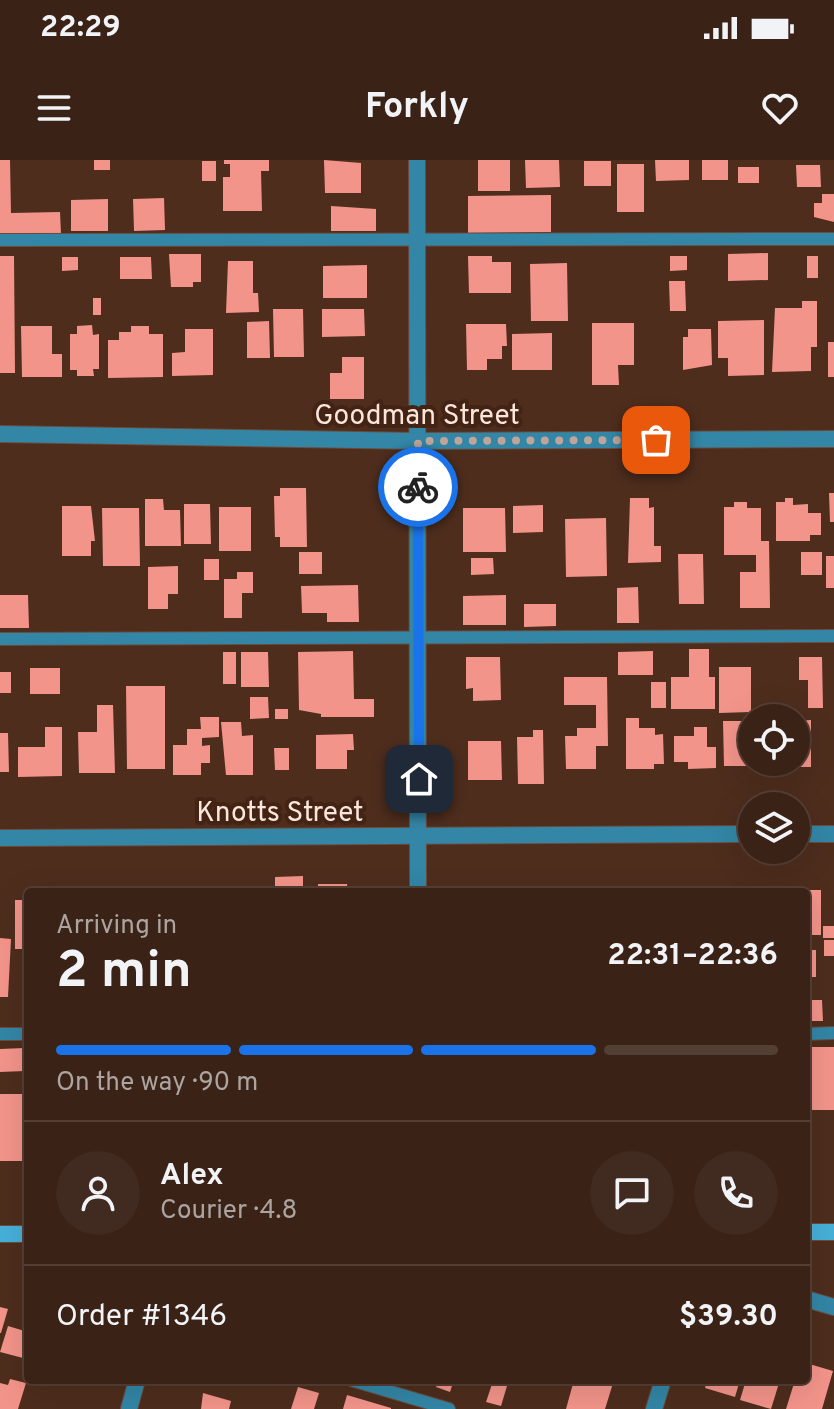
<!DOCTYPE html>
<meta charset="utf-8">
<style>
:root{--surface:#3a2216;--page:#412a1f;--text:#f1f3f6;--muted:#aba4a1;--line:#543f35;--accent:#1a73e8}
body{margin:0;font-family:Overpass,sans-serif;background:var(--page);color:var(--text);height:100vh;display:flex;flex-direction:column;font-size:30px;white-space:nowrap}
*{box-sizing:border-box;margin:0}
p{font-size:26px;color:var(--muted)}
.icon{flex:none;width:44px;height:44px;fill:none;stroke:currentColor;stroke-width:2;stroke-linecap:round;stroke-linejoin:round}
.map{position:relative;flex:1;overflow:hidden}
.details{position:absolute;left:24px;top:728px;width:786px;height:496px;display:flex;flex-direction:column;background:var(--surface);border-radius:8px;box-shadow:0 8px 32px #0002,0 0 0 2px var(--line)}
.details>*{flex:none}
.fabs{position:absolute;left:738px;top:544px;display:grid;gap:16px}
.fabs a{display:grid;place-items:center;width:72px;height:72px;border-radius:50%;background:var(--surface);box-shadow:0 8px 32px #0002,0 0 0 2px var(--line);font-size:40px}
.pin{position:absolute;display:grid;place-items:center;width:68px;height:68px;color:#fff;margin:-34px;border-radius:16px;box-shadow:0 4px 12px #0006}
.courier{position:absolute;display:grid;place-items:center;width:80px;height:80px;margin:-40px;border:6px solid #1a73e8;border-radius:50%;background:#fff;color:#222;box-shadow:0 2px 10px #0007}
.headline em{font-style:normal;font-weight:700}
.headline div{display:flex;flex-direction:column-reverse}
.headline{display:flex;align-items:center;justify-content:space-between;height:136px;padding:0 32px}
h1{font-size:52px;font-weight:700;line-height:60px}
.bar{display:grid;grid-template-columns:repeat(4,1fr);gap:12px 8px;align-content:center;height:96px;padding:0 32px}
.bar i{height:10px;border-radius:6px;background:var(--line)}
.bar .on{background:var(--accent)}
.bar p{grid-column:span 4}
.line{display:flex;align-items:center;gap:20px;padding:0 32px;border-top:2px solid var(--line)}
.line div{flex:1}
.round{display:grid;place-items:center;flex:none;width:84px;height:84px;border-radius:42px;background:var(--page)}
.status{display:flex;justify-content:space-between;align-items:center;height:56px;padding:0 40px;background:var(--surface);direction:ltr}
.status svg{height:22px;fill:currentColor}
header{display:flex;justify-content:space-between;align-items:center;height:104px;padding:0 32px;background:var(--surface);font-size:36px;font-weight:700}
.map>svg:first-child{display:block}
.building{fill:#f3948a}
.lines{fill:none;stroke-linecap:round;stroke-linejoin:round}
.lane-casing{stroke:#6a4b3c;stroke-width:14}
.street-casing{stroke:#6a4b3c;stroke-width:18}
.secondary-casing{stroke:#6a4b3c;stroke-width:18}
.lane{stroke:#3386a6;stroke-width:12}
.street{stroke:#3386a6;stroke-width:16}
.secondary{stroke:#47b0d8;stroke-width:16}
.done{stroke:#bfa599;stroke-width:8;stroke-dasharray:0 14.4}
.route{stroke:#1a73e8;stroke-width:10}
.labels{text-anchor:middle;stroke-width:8;stroke-linejoin:round;paint-order:stroke}
.street-label{font-size:28px;fill:#fce6dc;stroke:#432313}
</style>
<div class="status"><b>22:29</b><svg viewBox="0 0 49 12"><path d="M0 12V9h3v3zM5 12V6h3v6zM10 12V3h3v9zM15 12V0h3v12zM26 1h20v11H26zM47 4h2v5h-2z"/></svg></div>
<header><svg class="icon" aria-label="menu" viewBox="0 0 24 24"><path d="M4 6h16M4 12h16M4 18h16"/></svg>Forkly<svg class="icon" aria-label="heart" viewBox="0 0 24 24"><path d="M12 20l-8-8c-3-5 5-10 8-4 3-6 11-1 8 4z"/></svg></header>
<div class="map">
<svg width="834" height="1249" viewBox="0 0 834 1249">
<rect width="100%" height="100%" fill="#4e2d1d"/>
<g class="building">
<polygon points="0,0 10,0 11,53 60,52 61,74 0,74"/>
<rect x="94" y="0" width="16" height="10"/>
<polygon points="224,0 269,0 269,11 261,11 262,51 223,51 223,17 230,17 230,4 224,4"/>
<polygon points="324,0 361,3 361,33 325,33"/>
<rect x="478" y="0" width="32" height="31"/>
<polygon points="525,0 559,0 560,27 526,28"/>
<polygon points="655,0 689,0 689,20 656,21"/>
<rect x="702" y="0" width="26" height="20"/>
<rect x="202" y="1" width="14" height="20"/>
<rect x="584" y="1" width="27" height="25"/>
<rect x="617" y="4" width="27" height="48"/>
<polygon points="796,5 820,5 821,27 797,27"/>
<rect x="738" y="7" width="21" height="16"/>
<polygon points="822,34 834,34 834,62 814,57 814,43 822,43"/>
<polygon points="551,35 551,72 468,73 468,36"/>
<polygon points="164,38 165,70 134,71 133,39"/>
<polygon points="108,39 108,71 71,71 71,40"/>
<polygon points="331,46 376,49 376,71 331,71"/>
<polygon points="768,93 768,120 728,121 728,94"/>
<polygon points="169,94 201,94 201,122 193,122 193,127 171,127"/>
<polygon points="0,96 14,96 15,213 0,213"/>
<polygon points="468,96 492,96 492,102 511,102 511,133 469,133"/>
<polygon points="670,96 687,96 687,110 670,111"/>
<rect x="807" y="96" width="11" height="22"/>
<polygon points="62,97 78,97 78,110 62,111"/>
<polygon points="120,97 151,97 152,119 120,119"/>
<polygon points="228,101 253,101 253,133 258,133 259,152 226,153"/>
<polygon points="567,103 568,161 531,161 530,104"/>
<polygon points="367,105 367,138 323,138 323,106"/>
<polygon points="669,121 685,121 686,151 670,151"/>
<rect x="93" y="138" width="8" height="17"/>
<polygon points="802,141 817,141 817,187 811,187 811,211 772,212 775,148 802,148"/>
<polygon points="273,149 303,149 304,197 274,197"/>
<polygon points="322,149 364,149 365,176 322,177"/>
<polygon points="764,160 764,215 728,216 728,198 718,198 718,161"/>
<polygon points="269,161 270,198 247,198 247,162"/>
<polygon points="592,163 634,163 634,205 618,205 619,225 592,225"/>
<polygon points="466,164 506,164 507,186 502,186 502,199 487,199 487,210 467,210"/>
<polygon points="92,165 93,175 99,174 99,209 93,209 94,216 77,216 77,210 70,210 70,174 77,174 77,166"/>
<polygon points="21,166 52,166 52,194 62,194 62,217 22,217"/>
<polygon points="131,166 149,166 149,174 163,174 163,217 108,218 108,180 119,180 119,172 131,172"/>
<polygon points="185,169 213,169 213,215 172,216 172,193 185,192"/>
<polygon points="688,169 711,169 712,205 683,210 683,177 688,177"/>
<polygon points="552,173 552,210 512,210 512,174"/>
<rect x="828" y="182" width="6" height="35"/>
<polygon points="342,197 364,197 364,239 330,239 330,213 342,213"/>
<polygon points="280,328 306,328 307,387 280,387 280,377 275,377 274,336 280,336"/>
<polygon points="829,333 834,333 834,362 830,362"/>
<polygon points="630,338 649,338 649,348 654,347 654,386 661,386 661,402 628,403"/>
<polygon points="785,338 793,338 793,345 808,344 808,353 821,353 821,375 810,375 810,381 776,381 776,342 785,342"/>
<polygon points="145,339 163,339 164,350 180,350 181,386 145,386"/>
<polygon points="734,342 747,342 747,348 761,348 761,381 769,381 770,448 740,448 740,412 756,412 756,395 724,395 724,347 734,347"/>
<polygon points="184,344 210,344 211,384 184,384"/>
<polygon points="543,345 543,372 513,373 513,346"/>
<polygon points="62,346 91,346 95,381 91,381 91,396 62,396"/>
<rect x="219" y="347" width="32" height="44"/>
<polygon points="102,348 139,348 140,406 103,406"/>
<polygon points="463,348 505,348 506,392 463,392"/>
<polygon points="606,358 607,416 566,417 565,359"/>
<rect x="299" y="392" width="23" height="22"/>
<rect x="801" y="392" width="21" height="23"/>
<polygon points="678,394 703,394 704,444 679,444"/>
<rect x="826" y="396" width="8" height="32"/>
<polygon points="471,398 493,398 494,414 471,415"/>
<rect x="204" y="399" width="15" height="21"/>
<polygon points="178,406 178,434 168,434 168,449 148,449 148,407"/>
<polygon points="237,412 253,412 253,433 242,433 242,458 224,458 224,419 237,419"/>
<polygon points="358,425 359,462 327,462 327,453 302,453 301,426"/>
<polygon points="638,427 639,463 617,463 617,428"/>
<polygon points="0,435 28,435 29,468 0,468"/>
<polygon points="506,435 506,465 463,465 463,436"/>
<polygon points="524,444 556,444 556,466 524,467"/>
<polygon points="689,489 709,489 709,517 715,517 715,549 671,549 671,517 689,517"/>
<polygon points="353,491 354,539 374,539 374,557 321,557 321,554 299,550 298,492"/>
<polygon points="653,491 653,515 618,515 618,492"/>
<rect x="223" y="492" width="13" height="32"/>
<polygon points="241,492 268,492 269,527 241,527"/>
<polygon points="466,497 500,497 501,540 473,541 473,528 466,529"/>
<polygon points="799,497 822,497 823,548 808,548 808,520 799,520"/>
<polygon points="719,507 751,507 751,552 719,553"/>
<rect x="30" y="508" width="30" height="26"/>
<rect x="0" y="512" width="11" height="21"/>
<polygon points="564,517 607,517 608,586 596,586 596,609 566,609 565,576 577,576 577,568 596,568 596,545 564,545"/>
<rect x="651" y="522" width="15" height="26"/>
<polygon points="126,526 165,526 165,609 127,609"/>
<polygon points="250,537 268,537 269,558 250,559"/>
<polygon points="97,545 113,545 115,613 79,613 78,572 97,572"/>
<rect x="275" y="549" width="13" height="10"/>
<rect x="777" y="550" width="15" height="8"/>
<polygon points="200,557 219,557 219,577 202,578 202,586 210,585 210,603 201,603 201,615 173,615 173,585 187,585 187,569 201,569"/>
<polygon points="626,558 639,558 639,568 655,568 655,575 663,574 664,604 654,604 654,609 626,609"/>
<polygon points="811,560 811,607 786,607 786,602 796,602 796,561"/>
<polygon points="723,561 752,561 752,602 768,602 768,606 724,606"/>
<polygon points="221,562 241,562 242,576 253,575 253,615 226,615"/>
<polygon points="45,567 62,567 62,616 18,617 18,587 45,587"/>
<polygon points="694,567 707,567 707,587 716,587 716,608 688,609 688,602 674,602 674,576 694,576"/>
<polygon points="533,570 543,570 544,624 518,624 517,577 533,577"/>
<polygon points="0,573 8,573 9,612 0,612"/>
<polygon points="353,574 354,590 347,590 347,609 316,609 316,575"/>
<polygon points="468,581 501,581 502,620 468,620"/>
<polygon points="274,588 289,588 289,610 275,610"/>
<polygon points="303,716 303,732 275,732 275,717"/>
<polygon points="318,724 347,724 348,732 318,732"/>
<rect x="471" y="726" width="26" height="6"/>
<rect x="806" y="730" width="15" height="45"/>
<rect x="15" y="740" width="13" height="49"/>
<rect x="823" y="766" width="11" height="12"/>
<polygon points="0,778 11,779 8,837 0,837"/>
<rect x="824" y="780" width="10" height="16"/>
<rect x="806" y="790" width="10" height="27"/>
<polygon points="806,840 822,840 823,861 806,861"/>
<rect x="806" y="887" width="28" height="63"/>
<polygon points="24,888 25,911 0,912 0,889"/>
<rect x="0" y="934" width="28" height="67"/>
<polygon points="0,1147 8,1149 1,1173 0,1173"/>
<polygon points="8,1166 28,1172 23,1198 0,1192"/>
<polygon points="806,1203 833,1211 822,1249 786,1249 795,1220 806,1220"/>
<polygon points="10,1219 26,1223 18,1249 0,1249 0,1223 8,1225"/>
<polygon points="438,1220 454,1220 450,1232 436,1227"/>
<polygon points="574,1220 614,1220 605,1249 566,1249"/>
<polygon points="707,1220 740,1220 735,1237 705,1228"/>
<polygon points="746,1220 780,1220 771,1249 740,1240"/>
<polygon points="493,1221 507,1226 501,1246 486,1242"/>
<polygon points="298,1227 319,1233 314,1249 291,1249"/>
<polygon points="203,1233 231,1241 229,1249 201,1249"/>
<polygon points="347,1235 391,1248 391,1249 343,1249"/>
</g>
<g class="lines">
<g class="lane-casing">
<g id="lane">
<polyline points="0,80 834,79"/>
<polyline points="0,479 834,476"/>
<polyline points="0,874 28,874"/>
<polyline points="806,874 834,873"/>
<polyline points="351,1220 449,1249"/>
</g>
</g>
<g class="street-casing">
<g id="street">
<polyline points="417,0 418,732"/>
<polyline points="0,274 418,281 834,279"/>
<polyline points="796,674 834,674"/>
<polyline points="0,678 752,674"/>
<polyline points="806,1139 834,1147"/>
<polyline points="129,1249 137,1220"/>
<polyline points="654,1249 663,1220"/>
</g>
</g>
<g class="secondary-casing">
<g id="secondary">
<polyline points="806,1072 834,1072"/>
<polyline points="0,1074 28,1074"/>
</g>
</g>
<use href="#lane" class="lane"/>
<use href="#street" class="street"/>
<use href="#secondary" class="secondary"/>
</g>
<g class="lines">
<polyline class="done" points="418,327 418,281 656,280"/>
<polyline class="route" points="418,327 419,619"/>
</g>
<g class="labels">
<g class="street-label">
<text x="417" y="264">Goodman Street</text>
<text x="280" y="661">Knotts Street</text>
</g>
</g>
</svg>
<div class="fabs">
<a><svg class="icon" aria-label="locate" viewBox="0 0 24 24"><circle cx="12" cy="12" r="6"/><path d="M12 2v4M12 18v4M2 12h4M18 12h4"/></svg></a>
<a><svg class="icon" aria-label="layers" viewBox="0 0 24 24"><path d="M12 4l9 5-9 5-9-5zM3 14l9 5 9-5"/></svg></a>
</div>
<div class="pin" style="left:656px;top:280px;background:#ea580c"><svg class="icon" aria-label="bag" viewBox="0 0 24 24"><path d="M5 8h14l-1 12H6zM9 8a3 3 0 0 1 6 0"/></svg></div>
<div class="pin" style="left:419px;top:619px;background:#1f2937"><svg class="icon" aria-label="home" viewBox="0 0 24 24"><path d="M3 11l9-7 9 7M6 9v11h12V9"/></svg></div>
<div class="courier" style="left:418px;top:327px"><svg class="icon" aria-label="bike" viewBox="0 0 24 24"><circle cx="6" cy="16" r="4"/><circle cx="18" cy="16" r="4"/><path d="M6 16l4-8h5l3 8M10 8l3 8H6M13 5h3"/></svg></div>
<section class="details">
<div class="headline"><div><h1>2 min</h1><p>Arriving in</p></div><em>22:31–22:36</em></div>
<div class="bar"><i class="on"></i><i class="on"></i><i class="on"></i><i></i><p>On the way · 90 m</p></div>
<div class="line" style="height:144px"><a class="round"><svg class="icon" aria-label="person" viewBox="0 0 24 24"><circle cx="12" cy="8" r="4"/><path d="M4 21q1-7 8-7t8 7"/></svg></a><div><b>Alex</b><p>Courier · 4.8</p></div><a class="round"><svg class="icon" aria-label="chat" viewBox="0 0 24 24"><path d="M4 5h16v11H9l-5 4z"/></svg></a><a class="round"><svg class="icon" aria-label="phone" viewBox="0 0 24 24"><path d="M5 4h4l2 5-3 2q2 4 5 5l2-3 5 2v4C11 20 4 13 5 4z"/></svg></a></div>
<div class="line" style="height:104px"><div>Order #1346</div><b>$39.30</b></div>
</section>
</div>
